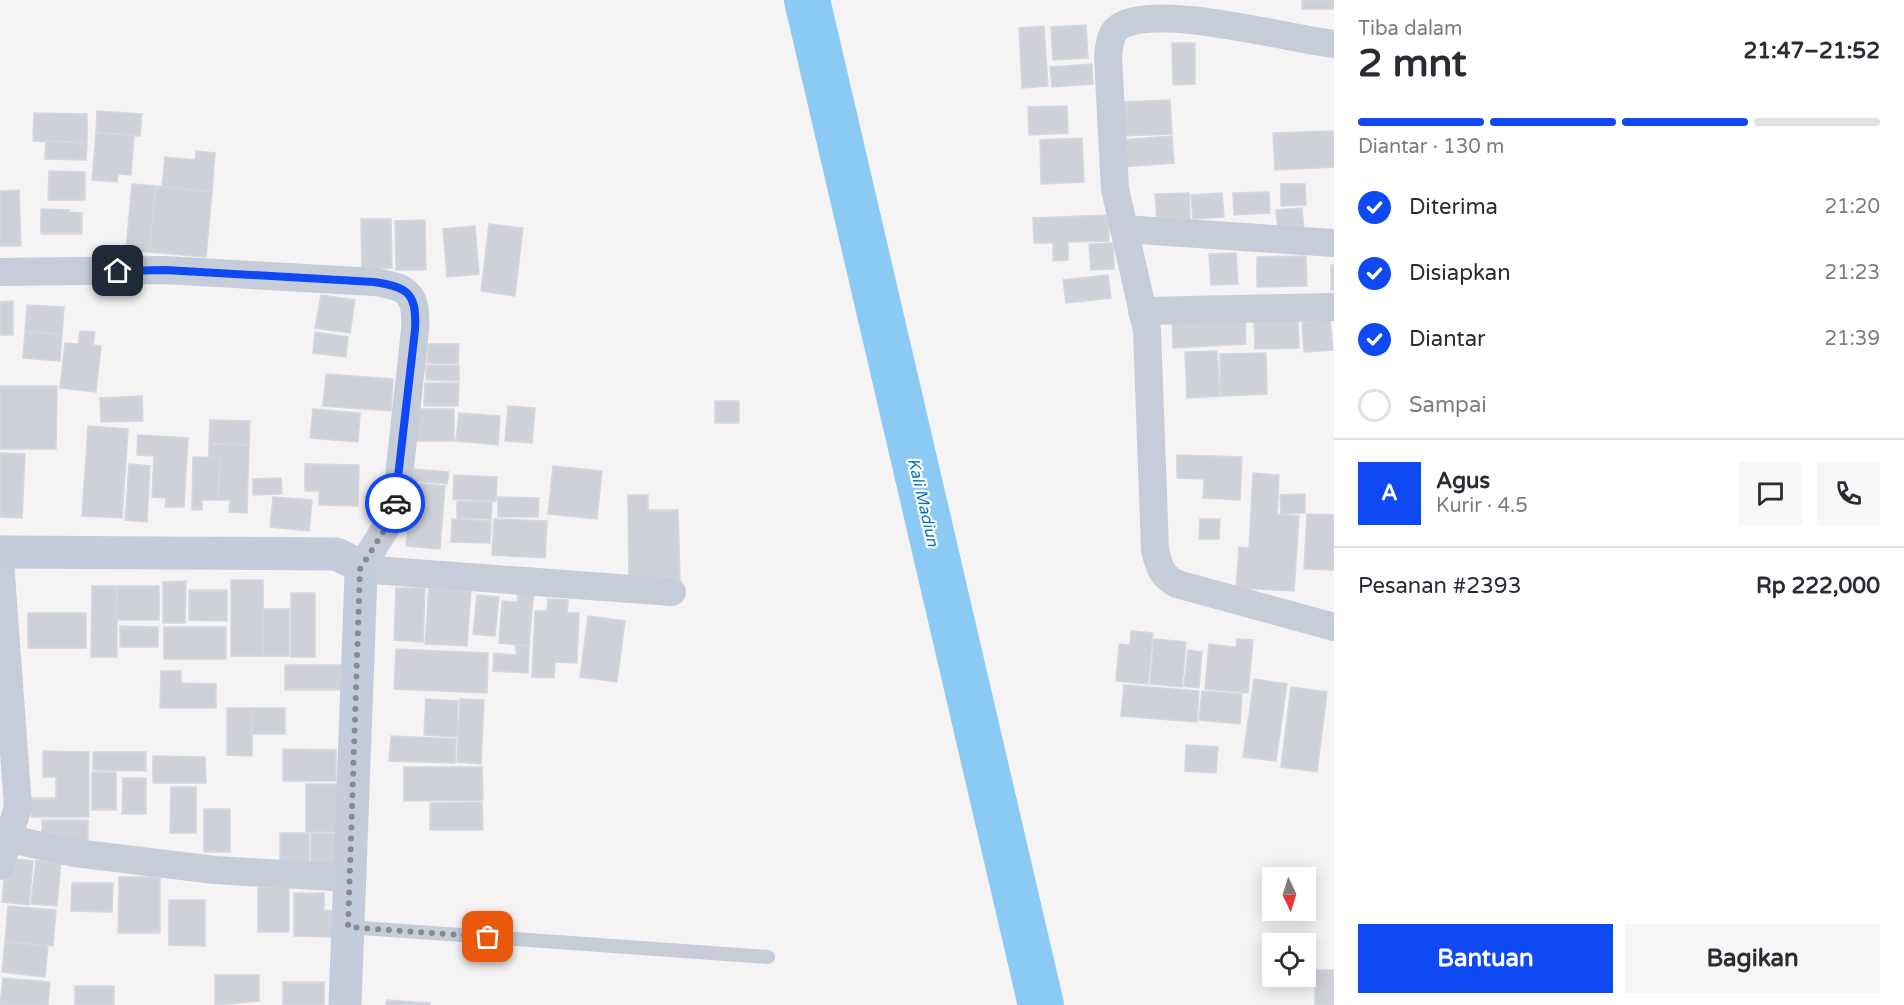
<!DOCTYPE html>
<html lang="id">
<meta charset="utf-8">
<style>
:root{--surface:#fff;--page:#f7f7f7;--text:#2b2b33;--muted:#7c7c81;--line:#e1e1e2;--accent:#0e49f3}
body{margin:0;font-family:"Varela Round",sans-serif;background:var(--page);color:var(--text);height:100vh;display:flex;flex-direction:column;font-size:22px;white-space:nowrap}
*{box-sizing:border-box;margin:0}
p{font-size:20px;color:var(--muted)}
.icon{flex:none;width:33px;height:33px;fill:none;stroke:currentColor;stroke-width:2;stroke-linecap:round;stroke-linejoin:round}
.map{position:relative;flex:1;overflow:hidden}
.side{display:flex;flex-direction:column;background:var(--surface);width:570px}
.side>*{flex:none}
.needle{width:39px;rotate:176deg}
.buttons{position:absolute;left:1262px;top:867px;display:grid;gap:12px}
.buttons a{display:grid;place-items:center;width:54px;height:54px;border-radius:0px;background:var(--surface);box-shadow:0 3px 15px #0003;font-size:30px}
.pin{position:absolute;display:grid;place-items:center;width:51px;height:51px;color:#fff;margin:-26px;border-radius:12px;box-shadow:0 3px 9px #0006}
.courier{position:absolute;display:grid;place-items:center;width:60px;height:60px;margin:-30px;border:4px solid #0e49f3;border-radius:50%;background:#fff;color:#222;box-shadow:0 2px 8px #0007}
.summary em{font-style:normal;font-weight:700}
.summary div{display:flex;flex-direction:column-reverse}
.summary{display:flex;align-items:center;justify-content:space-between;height:102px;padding:0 24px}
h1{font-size:39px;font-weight:700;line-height:45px}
.bar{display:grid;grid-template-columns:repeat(4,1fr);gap:9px 6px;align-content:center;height:72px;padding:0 24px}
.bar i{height:8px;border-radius:4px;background:var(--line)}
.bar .active{background:var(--accent)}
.bar p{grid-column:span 4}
.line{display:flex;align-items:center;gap:15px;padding:0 24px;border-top:2px solid var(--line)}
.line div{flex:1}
.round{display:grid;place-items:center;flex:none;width:63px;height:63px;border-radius:0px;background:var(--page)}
ol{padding:0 24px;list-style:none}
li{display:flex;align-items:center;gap:18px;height:66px}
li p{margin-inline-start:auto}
li .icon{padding:6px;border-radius:50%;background:var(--accent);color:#fff;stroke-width:4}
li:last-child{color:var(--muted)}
li i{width:33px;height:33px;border:3px solid var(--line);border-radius:50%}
.cta{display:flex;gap:12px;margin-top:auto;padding:12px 24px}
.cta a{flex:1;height:69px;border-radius:0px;background:var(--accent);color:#fff;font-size:24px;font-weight:700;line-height:69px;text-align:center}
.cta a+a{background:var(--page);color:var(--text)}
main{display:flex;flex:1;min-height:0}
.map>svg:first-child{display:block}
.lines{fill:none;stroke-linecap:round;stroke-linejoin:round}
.river{stroke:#8acaf3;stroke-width:46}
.building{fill:#ced1d8;stroke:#d6d7de;stroke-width:1.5}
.lane{stroke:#c6ccd8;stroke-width:14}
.street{stroke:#c6ccd8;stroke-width:28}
.secondary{stroke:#c4ccdc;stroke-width:33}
.done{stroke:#858a95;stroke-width:6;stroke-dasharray:0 10.8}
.route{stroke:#0e49f3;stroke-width:8}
.labels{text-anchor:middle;stroke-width:4.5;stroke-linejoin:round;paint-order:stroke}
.water-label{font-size:16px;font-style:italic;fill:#0273bb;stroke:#fff}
</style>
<main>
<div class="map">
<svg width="1334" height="1005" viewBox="0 0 1334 1005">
<rect width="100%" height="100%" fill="#f5f3f3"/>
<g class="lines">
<polyline class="river" points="807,0 1041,1005"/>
</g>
<g class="building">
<rect x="1302" y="0" width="32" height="9"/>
<polygon points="1086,25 1088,58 1053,60 1051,27"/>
<polygon points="1044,26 1048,86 1022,88 1019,28"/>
<polygon points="1172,43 1195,43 1195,84 1173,85"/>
<polygon points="1092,64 1093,84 1052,87 1050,67"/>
<polygon points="1170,100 1172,134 1122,136 1121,102"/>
<polygon points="1067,106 1068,133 1029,135 1028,107"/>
<polygon points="97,111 142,114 140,136 96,133"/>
<polygon points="34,113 87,114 87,143 33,141"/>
<polygon points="1334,131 1334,167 1275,170 1273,133"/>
<polygon points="96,133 134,135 131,175 118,174 117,182 92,180"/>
<polygon points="1172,136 1174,163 1122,167 1120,140"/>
<polygon points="1082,138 1084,182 1041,184 1040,140"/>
<polygon points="46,141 87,143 86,160 45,159"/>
<polygon points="196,151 215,153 212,192 162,187 165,157 195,160"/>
<polygon points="49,171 85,172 85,200 48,200"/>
<polygon points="132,184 156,186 149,252 126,249"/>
<polygon points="1281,184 1305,184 1306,205 1281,206"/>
<polygon points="156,186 212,192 206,257 149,252"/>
<polygon points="19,190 21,246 0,246 0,191"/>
<polygon points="1269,192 1270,213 1234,215 1233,193"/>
<polygon points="1189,193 1190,219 1157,220 1155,194"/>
<polygon points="1222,193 1224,217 1193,219 1191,195"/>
<polygon points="1302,208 1304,230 1278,231 1276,210"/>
<polygon points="41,209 70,210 69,212 82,213 82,234 41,234"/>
<polygon points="1109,215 1109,241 1068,242 1068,260 1053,261 1053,243 1034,243 1033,218"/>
<polygon points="361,219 391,219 392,268 362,269"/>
<polygon points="425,220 426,270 396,270 395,221"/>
<polygon points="489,224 523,228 515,296 481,291"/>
<polygon points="475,226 479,274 447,277 443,229"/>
<polygon points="1113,243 1114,269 1091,270 1089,244"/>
<polygon points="1236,253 1238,284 1211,285 1209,254"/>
<polygon points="1306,256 1307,286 1257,287 1257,257"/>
<rect x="1331" y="265" width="3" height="25"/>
<polygon points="1108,275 1111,298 1066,303 1063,280"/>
<polygon points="321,295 355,300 350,333 315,328"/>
<polygon points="13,301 13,335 0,335 0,302"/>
<polygon points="27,305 64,307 62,334 25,332"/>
<polygon points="1245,314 1246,344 1173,348 1172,317"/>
<polygon points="1298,320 1299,348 1255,349 1254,322"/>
<polygon points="1330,320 1333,350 1304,352 1302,322"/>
<polygon points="80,331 95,332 93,345 101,346 96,392 60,388 65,343 78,344"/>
<polygon points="25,332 62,334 60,361 23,358"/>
<polygon points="315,332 348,337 346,357 313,353"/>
<polygon points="428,344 459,344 458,364 427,363"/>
<polygon points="1217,351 1220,396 1187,398 1185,352"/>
<polygon points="1266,353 1267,394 1221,396 1220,354"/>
<polygon points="426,365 459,366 459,381 426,380"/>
<polygon points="326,374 393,379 391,411 323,406"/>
<polygon points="425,383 459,383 458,406 424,406"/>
<polygon points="0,386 57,386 56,449 0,449"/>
<polygon points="142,396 143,421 101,422 100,398"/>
<rect x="715" y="401" width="24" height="22"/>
<polygon points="508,406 535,408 532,443 505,441"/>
<polygon points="313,409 360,413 358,442 310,438"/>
<rect x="416" y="409" width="38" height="32"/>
<polygon points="459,413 500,416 498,445 456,441"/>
<polygon points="210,420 250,421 249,445 209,444"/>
<polygon points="88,426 128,429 122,518 82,516"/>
<polygon points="138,435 188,438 184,507 165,507 166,498 152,497 154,456 137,455"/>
<polygon points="209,444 249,445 247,513 229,512 230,500 218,500 220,458 209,458"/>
<polygon points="0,453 25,454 22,518 0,517"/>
<polygon points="1177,455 1242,457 1240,500 1203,498 1204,479 1177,478"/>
<polygon points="193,457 220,458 218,500 202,500 202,510 192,510"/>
<polygon points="129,464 150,466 147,522 125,520"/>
<polygon points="305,464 359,465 358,506 319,505 319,491 305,491"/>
<polygon points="553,466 602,471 597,519 548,514"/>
<polygon points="414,469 449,472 447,484 413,481"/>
<polygon points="1253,473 1279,475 1277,514 1299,516 1294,591 1236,588 1239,547 1249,548"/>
<polygon points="454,475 497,477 496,501 453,499"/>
<polygon points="281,478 282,494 253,495 253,479"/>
<polygon points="411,483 445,486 440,549 406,546"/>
<polygon points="1305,494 1305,513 1281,514 1280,495"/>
<polygon points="628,495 648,495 648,510 678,510 680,581 629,582"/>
<polygon points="273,497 312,500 309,531 270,527"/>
<polygon points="498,497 539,498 538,517 498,517"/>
<polygon points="457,501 492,502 491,519 457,518"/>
<polygon points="1307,514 1334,515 1334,570 1304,569"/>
<polygon points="452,519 491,521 490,543 451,542"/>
<polygon points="494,519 547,521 545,558 492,555"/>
<polygon points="1200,519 1220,519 1219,539 1199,539"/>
<rect x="231" y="580" width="32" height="76"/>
<polygon points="186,581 185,623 163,623 163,582"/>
<polygon points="429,585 471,588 467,646 425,644"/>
<polygon points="92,586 117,586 117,657 91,657"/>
<polygon points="117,586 159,586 159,620 116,620"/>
<polygon points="396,588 425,588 423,642 394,640"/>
<polygon points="518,588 534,590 529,646 499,643 502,601 517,602"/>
<polygon points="189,590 227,590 227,621 189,620"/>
<rect x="291" y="593" width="24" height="64"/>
<polygon points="477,595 499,597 495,636 473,634"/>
<polygon points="548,599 568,600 567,613 579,613 577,663 555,662 554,678 532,677 535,611 547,611"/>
<rect x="263" y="609" width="26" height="47"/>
<rect x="28" y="613" width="58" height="35"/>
<polygon points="588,616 625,621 617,682 580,677"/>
<polygon points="120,626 158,627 158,647 120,647"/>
<rect x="164" y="627" width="62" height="32"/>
<polygon points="1131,631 1153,633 1148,684 1116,681 1119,644 1130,645"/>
<polygon points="1154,639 1186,642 1182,687 1150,684"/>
<polygon points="1237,639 1253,640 1248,693 1205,689 1209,644 1236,647"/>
<polygon points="516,645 529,646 528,673 493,671 494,653 516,655"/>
<polygon points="396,649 488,653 487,693 394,689"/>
<polygon points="1188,650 1202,652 1199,688 1184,686"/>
<rect x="285" y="665" width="62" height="25"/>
<polygon points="161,671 181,671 181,683 216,684 216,708 160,708"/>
<polygon points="1254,679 1287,684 1276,761 1243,757"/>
<polygon points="1124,685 1199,691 1197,722 1121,716"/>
<polygon points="1291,687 1327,692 1317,772 1281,767"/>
<polygon points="1202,691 1242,694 1240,724 1199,720"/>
<polygon points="426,699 458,701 457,737 424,735"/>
<polygon points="460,699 484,700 481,764 457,762"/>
<polygon points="227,708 252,708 252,756 227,755"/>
<rect x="252" y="708" width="33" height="26"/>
<polygon points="391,736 456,739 455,763 389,761"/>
<polygon points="1186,745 1218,747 1216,773 1185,771"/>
<polygon points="283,749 336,750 336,781 283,781"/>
<polygon points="43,751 89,752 89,817 31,817 31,798 56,798 56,777 43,777"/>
<polygon points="93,752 146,752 146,771 93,770"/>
<polygon points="153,756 205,757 206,783 153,783"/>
<polygon points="404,767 482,767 483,800 404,801"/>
<rect x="92" y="772" width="24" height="38"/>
<polygon points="123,778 146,778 146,814 122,814"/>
<rect x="306" y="784" width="44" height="48"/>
<polygon points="171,787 196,787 196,833 170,833"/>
<polygon points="482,802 483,830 430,830 430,803"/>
<rect x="204" y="809" width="26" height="43"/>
<rect x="42" y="820" width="46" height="21"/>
<rect x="280" y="833" width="29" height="35"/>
<polygon points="311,833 348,834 348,864 311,864"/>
<polygon points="6,858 33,861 29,905 2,902"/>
<polygon points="36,860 61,863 57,906 31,904"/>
<polygon points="119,877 160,877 160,933 118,933"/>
<polygon points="72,883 113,883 112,912 71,911"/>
<polygon points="258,887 289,888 289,932 258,932"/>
<polygon points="294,893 324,893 324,910 338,911 339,937 294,936"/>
<polygon points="169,900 205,900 205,946 169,945"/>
<polygon points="8,906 56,910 53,946 5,941"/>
<polygon points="5,942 48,946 45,977 2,972"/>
<rect x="1315" y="970" width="19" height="35"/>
<polygon points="215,975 259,975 259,1001 215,1005"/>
<polygon points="3,978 50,982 48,1005 0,1005"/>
<rect x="283" y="982" width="41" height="23"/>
<rect x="75" y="986" width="39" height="19"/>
<polygon points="387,1000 430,1003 430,1005 386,1005"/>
</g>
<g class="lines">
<polyline class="lane" points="348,927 768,957"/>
<g class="street">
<path d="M1334 44C1288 39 1156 2 1119 27 1110 33 1109 46 1108 57L1115 189 1147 330 1155 550C1159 566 1161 576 1177 584L1334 627"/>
<polyline points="1124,229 1334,243"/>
<path d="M0 272 165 270 374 282C409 287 417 294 415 330L395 513 360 569"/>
<polyline points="1142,311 1334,307"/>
<polyline points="0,562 18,807 0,866"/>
<polyline points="360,569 672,592"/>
<polyline points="0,837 75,853 215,870 349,878"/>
</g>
<polyline class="secondary" points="0,552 336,554 357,564 361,575 345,1005"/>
</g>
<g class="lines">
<polyline class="done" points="395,503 395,513 360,569 348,927 488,937"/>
<path class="route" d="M118 271 165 270 374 282C409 287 417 294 415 330L395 503"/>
</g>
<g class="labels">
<g class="water-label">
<text transform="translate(924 502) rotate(77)" y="6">Kali Madiun</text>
</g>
</g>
</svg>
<div class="buttons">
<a><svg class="needle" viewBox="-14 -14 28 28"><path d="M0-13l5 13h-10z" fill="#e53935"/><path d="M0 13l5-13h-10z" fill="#7c7c81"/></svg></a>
<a><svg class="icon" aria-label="locate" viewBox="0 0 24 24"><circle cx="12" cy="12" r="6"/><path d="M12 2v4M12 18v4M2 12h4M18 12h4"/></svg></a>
</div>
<div class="pin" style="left:488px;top:937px;background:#ea580c"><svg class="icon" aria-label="bag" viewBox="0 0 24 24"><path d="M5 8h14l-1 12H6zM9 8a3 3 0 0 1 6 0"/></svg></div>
<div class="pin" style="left:118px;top:271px;background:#1f2937"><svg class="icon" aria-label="home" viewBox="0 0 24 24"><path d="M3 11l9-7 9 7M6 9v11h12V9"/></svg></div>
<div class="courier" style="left:395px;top:503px"><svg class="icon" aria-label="car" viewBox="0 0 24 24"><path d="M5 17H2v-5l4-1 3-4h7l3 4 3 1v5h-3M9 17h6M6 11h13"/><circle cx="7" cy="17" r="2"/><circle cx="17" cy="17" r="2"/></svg></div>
</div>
<section class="side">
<div class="summary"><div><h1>2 mnt</h1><p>Tiba dalam</p></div><em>21:47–21:52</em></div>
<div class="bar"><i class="active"></i><i class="active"></i><i class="active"></i><i></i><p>Diantar · 130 m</p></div>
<ol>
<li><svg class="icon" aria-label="check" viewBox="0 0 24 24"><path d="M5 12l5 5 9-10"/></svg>Diterima<p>21:20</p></li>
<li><svg class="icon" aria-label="check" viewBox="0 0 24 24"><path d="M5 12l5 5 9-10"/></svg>Disiapkan<p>21:23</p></li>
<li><svg class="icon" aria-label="check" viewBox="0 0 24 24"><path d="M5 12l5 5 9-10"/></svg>Diantar<p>21:39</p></li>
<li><i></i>Sampai</li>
</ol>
<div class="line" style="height:108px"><b class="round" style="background:var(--accent);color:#fff">A</b><div><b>Agus</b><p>Kurir · 4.5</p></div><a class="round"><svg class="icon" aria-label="chat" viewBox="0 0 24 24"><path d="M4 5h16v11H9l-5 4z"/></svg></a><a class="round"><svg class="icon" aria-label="phone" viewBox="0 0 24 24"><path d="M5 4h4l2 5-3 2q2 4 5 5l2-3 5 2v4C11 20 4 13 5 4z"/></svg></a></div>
<div class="line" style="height:78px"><div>Pesanan #2393</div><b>Rp 222,000</b></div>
<div class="cta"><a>Bantuan</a><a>Bagikan</a></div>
</section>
</main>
